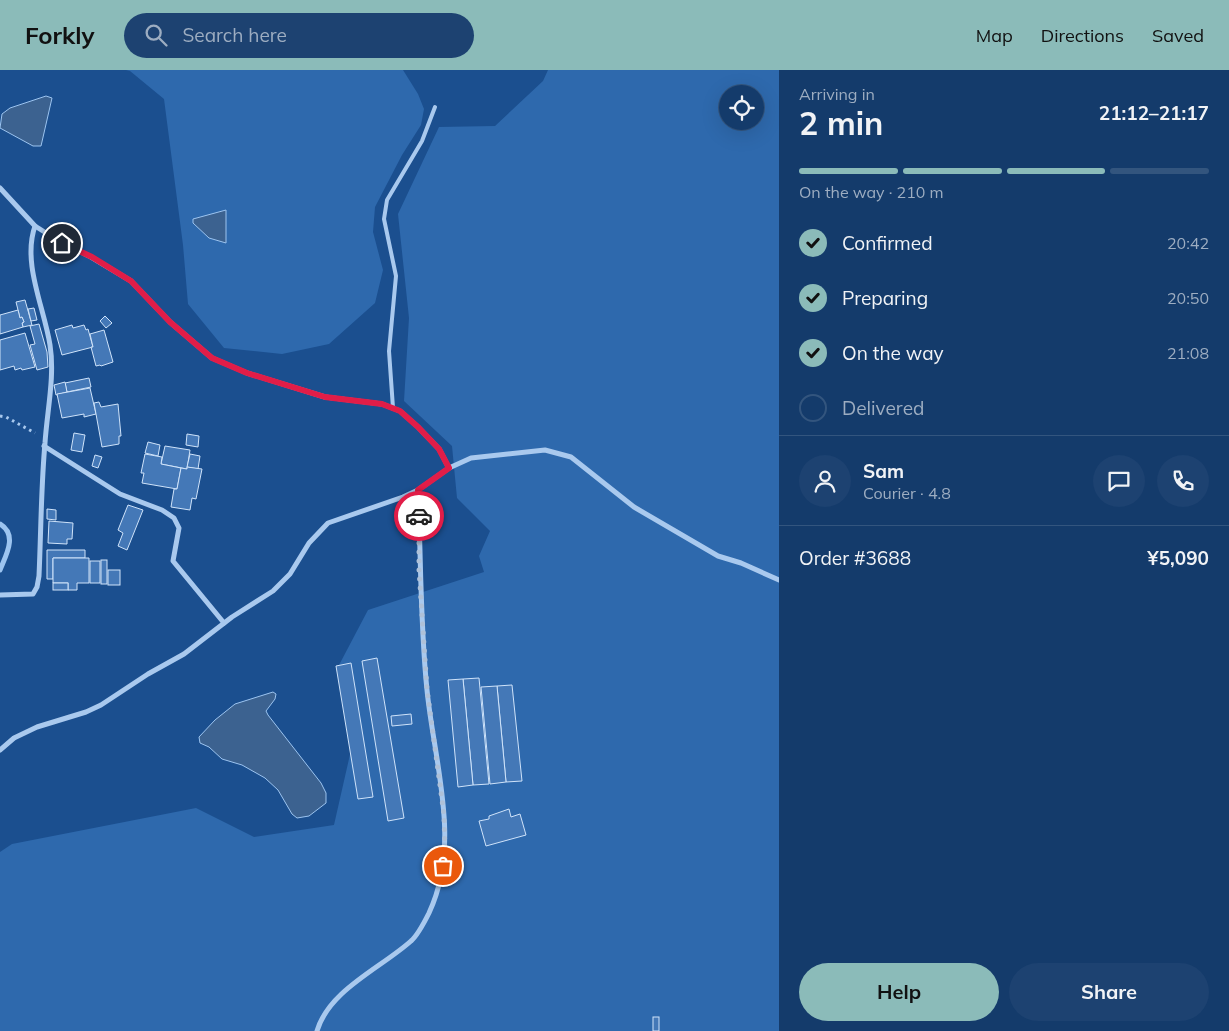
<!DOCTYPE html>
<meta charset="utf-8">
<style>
:root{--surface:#143b6b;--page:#1d4271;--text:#f1f3f6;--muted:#9dadc1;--line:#33557e;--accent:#8bbbb9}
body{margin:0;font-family:Mulish,sans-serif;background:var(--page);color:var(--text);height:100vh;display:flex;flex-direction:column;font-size:19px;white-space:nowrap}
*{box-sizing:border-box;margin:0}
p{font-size:16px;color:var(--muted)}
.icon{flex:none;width:28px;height:28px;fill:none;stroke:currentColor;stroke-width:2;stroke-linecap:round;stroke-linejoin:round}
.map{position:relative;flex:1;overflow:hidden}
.side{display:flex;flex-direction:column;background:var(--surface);width:450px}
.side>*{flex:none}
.tools{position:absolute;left:719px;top:15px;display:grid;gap:10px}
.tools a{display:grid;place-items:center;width:45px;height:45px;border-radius:50%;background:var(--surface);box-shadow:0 5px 20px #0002,0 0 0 1px var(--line);font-size:25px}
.pin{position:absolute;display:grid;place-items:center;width:42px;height:42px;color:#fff;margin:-21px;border:2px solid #fff;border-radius:50%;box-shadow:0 1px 5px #0007}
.courier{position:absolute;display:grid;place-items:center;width:50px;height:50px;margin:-25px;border:4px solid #e11d48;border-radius:50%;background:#fff;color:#222;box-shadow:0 1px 6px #0007}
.headline em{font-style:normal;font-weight:700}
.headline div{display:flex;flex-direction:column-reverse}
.headline{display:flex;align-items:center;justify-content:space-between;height:85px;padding:0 20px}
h1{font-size:32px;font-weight:700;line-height:38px}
.bar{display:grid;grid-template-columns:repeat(4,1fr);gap:8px 5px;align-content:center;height:60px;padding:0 20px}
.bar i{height:6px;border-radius:4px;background:var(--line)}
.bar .active{background:var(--accent)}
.bar p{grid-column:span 4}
.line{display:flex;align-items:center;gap:12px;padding:0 20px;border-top:1px solid var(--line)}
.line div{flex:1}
.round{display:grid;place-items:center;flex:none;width:52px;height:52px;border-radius:26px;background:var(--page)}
ol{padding:0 20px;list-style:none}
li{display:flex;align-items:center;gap:15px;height:55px}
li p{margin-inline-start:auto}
li .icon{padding:5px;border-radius:50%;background:var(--accent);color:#111;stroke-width:4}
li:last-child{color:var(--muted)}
li i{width:28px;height:28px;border:2px solid var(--line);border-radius:50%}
.button{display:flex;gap:10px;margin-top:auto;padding:10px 20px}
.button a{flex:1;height:58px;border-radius:30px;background:var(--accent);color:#111;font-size:20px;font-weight:700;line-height:58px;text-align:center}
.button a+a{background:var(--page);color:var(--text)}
header{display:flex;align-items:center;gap:30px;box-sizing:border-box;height:70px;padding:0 25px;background:var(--accent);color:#111}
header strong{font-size:24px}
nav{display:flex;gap:28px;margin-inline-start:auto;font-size:18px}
.search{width:350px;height:45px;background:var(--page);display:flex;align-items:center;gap:12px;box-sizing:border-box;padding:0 18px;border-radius:28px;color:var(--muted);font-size:19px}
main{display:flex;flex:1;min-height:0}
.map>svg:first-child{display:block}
.green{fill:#2e69ad;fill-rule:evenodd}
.water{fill:#3c6290;stroke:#9cc4f0}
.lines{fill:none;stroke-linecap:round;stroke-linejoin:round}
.stream{stroke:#9cc4f0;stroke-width:5}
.building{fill:#4478b7;stroke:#cfe3fa}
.path{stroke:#a9c9ee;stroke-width:3;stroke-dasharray:2.5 4;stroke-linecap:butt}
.lane{stroke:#a9c9ee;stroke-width:4}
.street{stroke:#a9c9ee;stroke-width:5}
.done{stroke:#afc1d8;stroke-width:5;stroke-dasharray:0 9}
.route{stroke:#e11d48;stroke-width:6}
</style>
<header>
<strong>Forkly</strong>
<div class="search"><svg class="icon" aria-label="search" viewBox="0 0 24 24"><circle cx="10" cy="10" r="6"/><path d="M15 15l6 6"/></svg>Search here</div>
<nav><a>Map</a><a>Directions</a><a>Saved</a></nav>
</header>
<main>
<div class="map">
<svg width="779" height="961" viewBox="0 0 779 961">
<rect width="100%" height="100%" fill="#1b4f8f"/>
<g class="green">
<polygon points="126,0 403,0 418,24 424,39 421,55 402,85 375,137 373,162 383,200 375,233 329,274 282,284 224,278 188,234 183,175 164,29 130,1"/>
<path d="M548 0H779V961H0V782L12 774 196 738 254 767 334 755 356 658 338 597 368 540 484 502 479 486 490 461 457 428 452 376 404 331 409 248 398 144 439 57 495 56 543 11ZM728 24H755V51H728Z"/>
</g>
<g class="water">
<polygon points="46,26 52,28 41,76 33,76 0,58 2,44 10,38"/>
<polygon points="226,140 226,173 209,168 193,153 193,149"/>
<polygon points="273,622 276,624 275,629 266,641 268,645 321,713 326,723 326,733 309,746 297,748 292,744 278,720 265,708 242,695 222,689 209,677 200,673 199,667 215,650 235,634"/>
</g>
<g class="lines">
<path class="stream" d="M0 454C18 465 6 485 0 500"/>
</g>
<g class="building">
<polygon points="25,230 32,255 23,257 22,253 24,252 22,247 20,248 16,232"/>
<polygon points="34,238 37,250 31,251 28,239"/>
<polygon points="18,240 20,248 22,247 24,252 22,253 23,257 0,264 0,245"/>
<polygon points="105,246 112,253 106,258 100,251"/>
<polygon points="39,254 47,282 48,297 37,300 30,275 35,274 30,256"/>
<polygon points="72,255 73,258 84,255 86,260 88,259 93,277 62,285 55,260"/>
<polygon points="104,260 113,292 101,296 100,295 96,296 91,277 93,277 90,264"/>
<polygon points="25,263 35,297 22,300 21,298 15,300 14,296 0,300 0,270"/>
<polygon points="89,308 91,317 67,322 65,313"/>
<polygon points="65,312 67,322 56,325 54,315"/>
<polygon points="90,318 96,344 84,347 84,344 62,348 57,324"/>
<polygon points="99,332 101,337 118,334 121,366 119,366 119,374 102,377 94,333"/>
<polygon points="74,363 85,365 82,382 71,380"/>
<polygon points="187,364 199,366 198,377 186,375"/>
<polygon points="148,372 160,375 158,386 145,383"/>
<polygon points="165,376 190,380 187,399 161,394"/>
<polygon points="145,384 162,387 161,394 181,398 177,419 142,413 144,403 141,403"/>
<polygon points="190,384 200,386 198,399 187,397"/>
<polygon points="95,385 102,387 98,398 92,396"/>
<polygon points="187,397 202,399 196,429 192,428 190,440 171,437 174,419 177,419 181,398 187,399"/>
<polygon points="128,435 143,440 127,480 118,476 123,463 118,460"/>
<polygon points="47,439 56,440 56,450 47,449"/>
<polygon points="49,451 73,453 72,469 67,469 67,474 48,473"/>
<polygon points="47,480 85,480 85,488 53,488 53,509 47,509"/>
<polygon points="53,488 89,488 89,513 77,513 77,520 68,520 68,513 53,513"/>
<rect x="101" y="490" width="6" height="24"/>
<rect x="90" y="491" width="10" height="22"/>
<rect x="108" y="500" width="12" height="15"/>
<rect x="53" y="513" width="15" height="7"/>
<polygon points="377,588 404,748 388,751 362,591"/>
<polygon points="351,593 373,727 358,729 336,596"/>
<polygon points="479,608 489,714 473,715 463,609"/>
<polygon points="463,609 473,715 458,717 448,610"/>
<polygon points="512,615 522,711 506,712 497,616"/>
<polygon points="497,616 506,712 490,714 481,617"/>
<polygon points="411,644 412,654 392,656 391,646"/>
<polygon points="509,739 511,747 520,744 526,765 486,776 479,751 489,749 489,746"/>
<rect x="653" y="947" width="6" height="14"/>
</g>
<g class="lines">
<polyline class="path" points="0,346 6,347 35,363"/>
<polyline class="lane" points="393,338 389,281 396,206 384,149 387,130 422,71 435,37"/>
<g class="street">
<polyline points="0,118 35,156 62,173 91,187 131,211 170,252 212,288 247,303 325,327 382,334 400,341 418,357 439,379 449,398"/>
<polyline points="44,376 120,424 162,440 174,448 179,458 173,491 224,553"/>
<path d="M0 525 33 524 37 517 39 506C41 462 41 417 45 373 47 341 55 307 50 275 44 237 22 193 35 156"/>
<polyline points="0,680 14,668 37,657 86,642 101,635 148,604 184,584 232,547 273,521 290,504 309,473 328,453 403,427 418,420 449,398 471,388 545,380 571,387 634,437 718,486 741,493 779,510"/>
<path d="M317 961C329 920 381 898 411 871 418 865 425 851 429 843 462 773 434 692 427 620 420 553 421 486 418 420"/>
</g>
</g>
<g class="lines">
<polyline class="done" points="419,446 419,500 427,619 444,745 445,782 443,796"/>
<polyline class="route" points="62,173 92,187 131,211 170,252 212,288 247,303 325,327 382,334 400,341 418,357 439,379 449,398 418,420 419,446"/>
</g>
</svg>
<div class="tools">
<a><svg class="icon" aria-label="locate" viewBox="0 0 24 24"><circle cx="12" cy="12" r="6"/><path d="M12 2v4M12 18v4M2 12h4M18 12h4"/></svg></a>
</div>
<div class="pin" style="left:443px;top:796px;background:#ea580c"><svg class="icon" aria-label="bag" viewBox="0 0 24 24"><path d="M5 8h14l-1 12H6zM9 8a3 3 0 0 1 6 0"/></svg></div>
<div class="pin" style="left:62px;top:173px;background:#1f2937"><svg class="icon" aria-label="home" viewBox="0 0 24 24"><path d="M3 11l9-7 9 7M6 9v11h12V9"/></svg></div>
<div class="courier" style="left:419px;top:446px"><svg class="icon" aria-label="car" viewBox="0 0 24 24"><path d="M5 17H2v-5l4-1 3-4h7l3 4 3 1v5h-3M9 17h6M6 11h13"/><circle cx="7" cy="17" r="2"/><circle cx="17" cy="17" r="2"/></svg></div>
</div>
<section class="side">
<div class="headline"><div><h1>2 min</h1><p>Arriving in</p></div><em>21:12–21:17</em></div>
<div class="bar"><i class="active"></i><i class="active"></i><i class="active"></i><i></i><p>On the way · 210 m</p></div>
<ol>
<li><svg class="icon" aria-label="check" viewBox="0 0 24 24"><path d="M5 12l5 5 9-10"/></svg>Confirmed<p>20:42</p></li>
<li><svg class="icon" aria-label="check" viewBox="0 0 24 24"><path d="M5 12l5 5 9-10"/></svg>Preparing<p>20:50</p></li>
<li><svg class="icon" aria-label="check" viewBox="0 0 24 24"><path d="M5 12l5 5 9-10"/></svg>On the way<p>21:08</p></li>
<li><i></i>Delivered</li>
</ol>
<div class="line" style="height:90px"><a class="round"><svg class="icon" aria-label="person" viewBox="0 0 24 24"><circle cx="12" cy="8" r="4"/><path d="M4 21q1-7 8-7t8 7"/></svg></a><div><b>Sam</b><p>Courier · 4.8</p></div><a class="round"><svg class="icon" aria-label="chat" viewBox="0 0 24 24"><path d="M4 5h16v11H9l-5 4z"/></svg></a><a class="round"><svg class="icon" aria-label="phone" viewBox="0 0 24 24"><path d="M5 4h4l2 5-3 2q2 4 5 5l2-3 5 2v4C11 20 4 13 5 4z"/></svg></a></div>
<div class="line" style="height:65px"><div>Order #3688</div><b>¥5,090</b></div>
<div class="button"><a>Help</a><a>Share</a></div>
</section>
</main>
